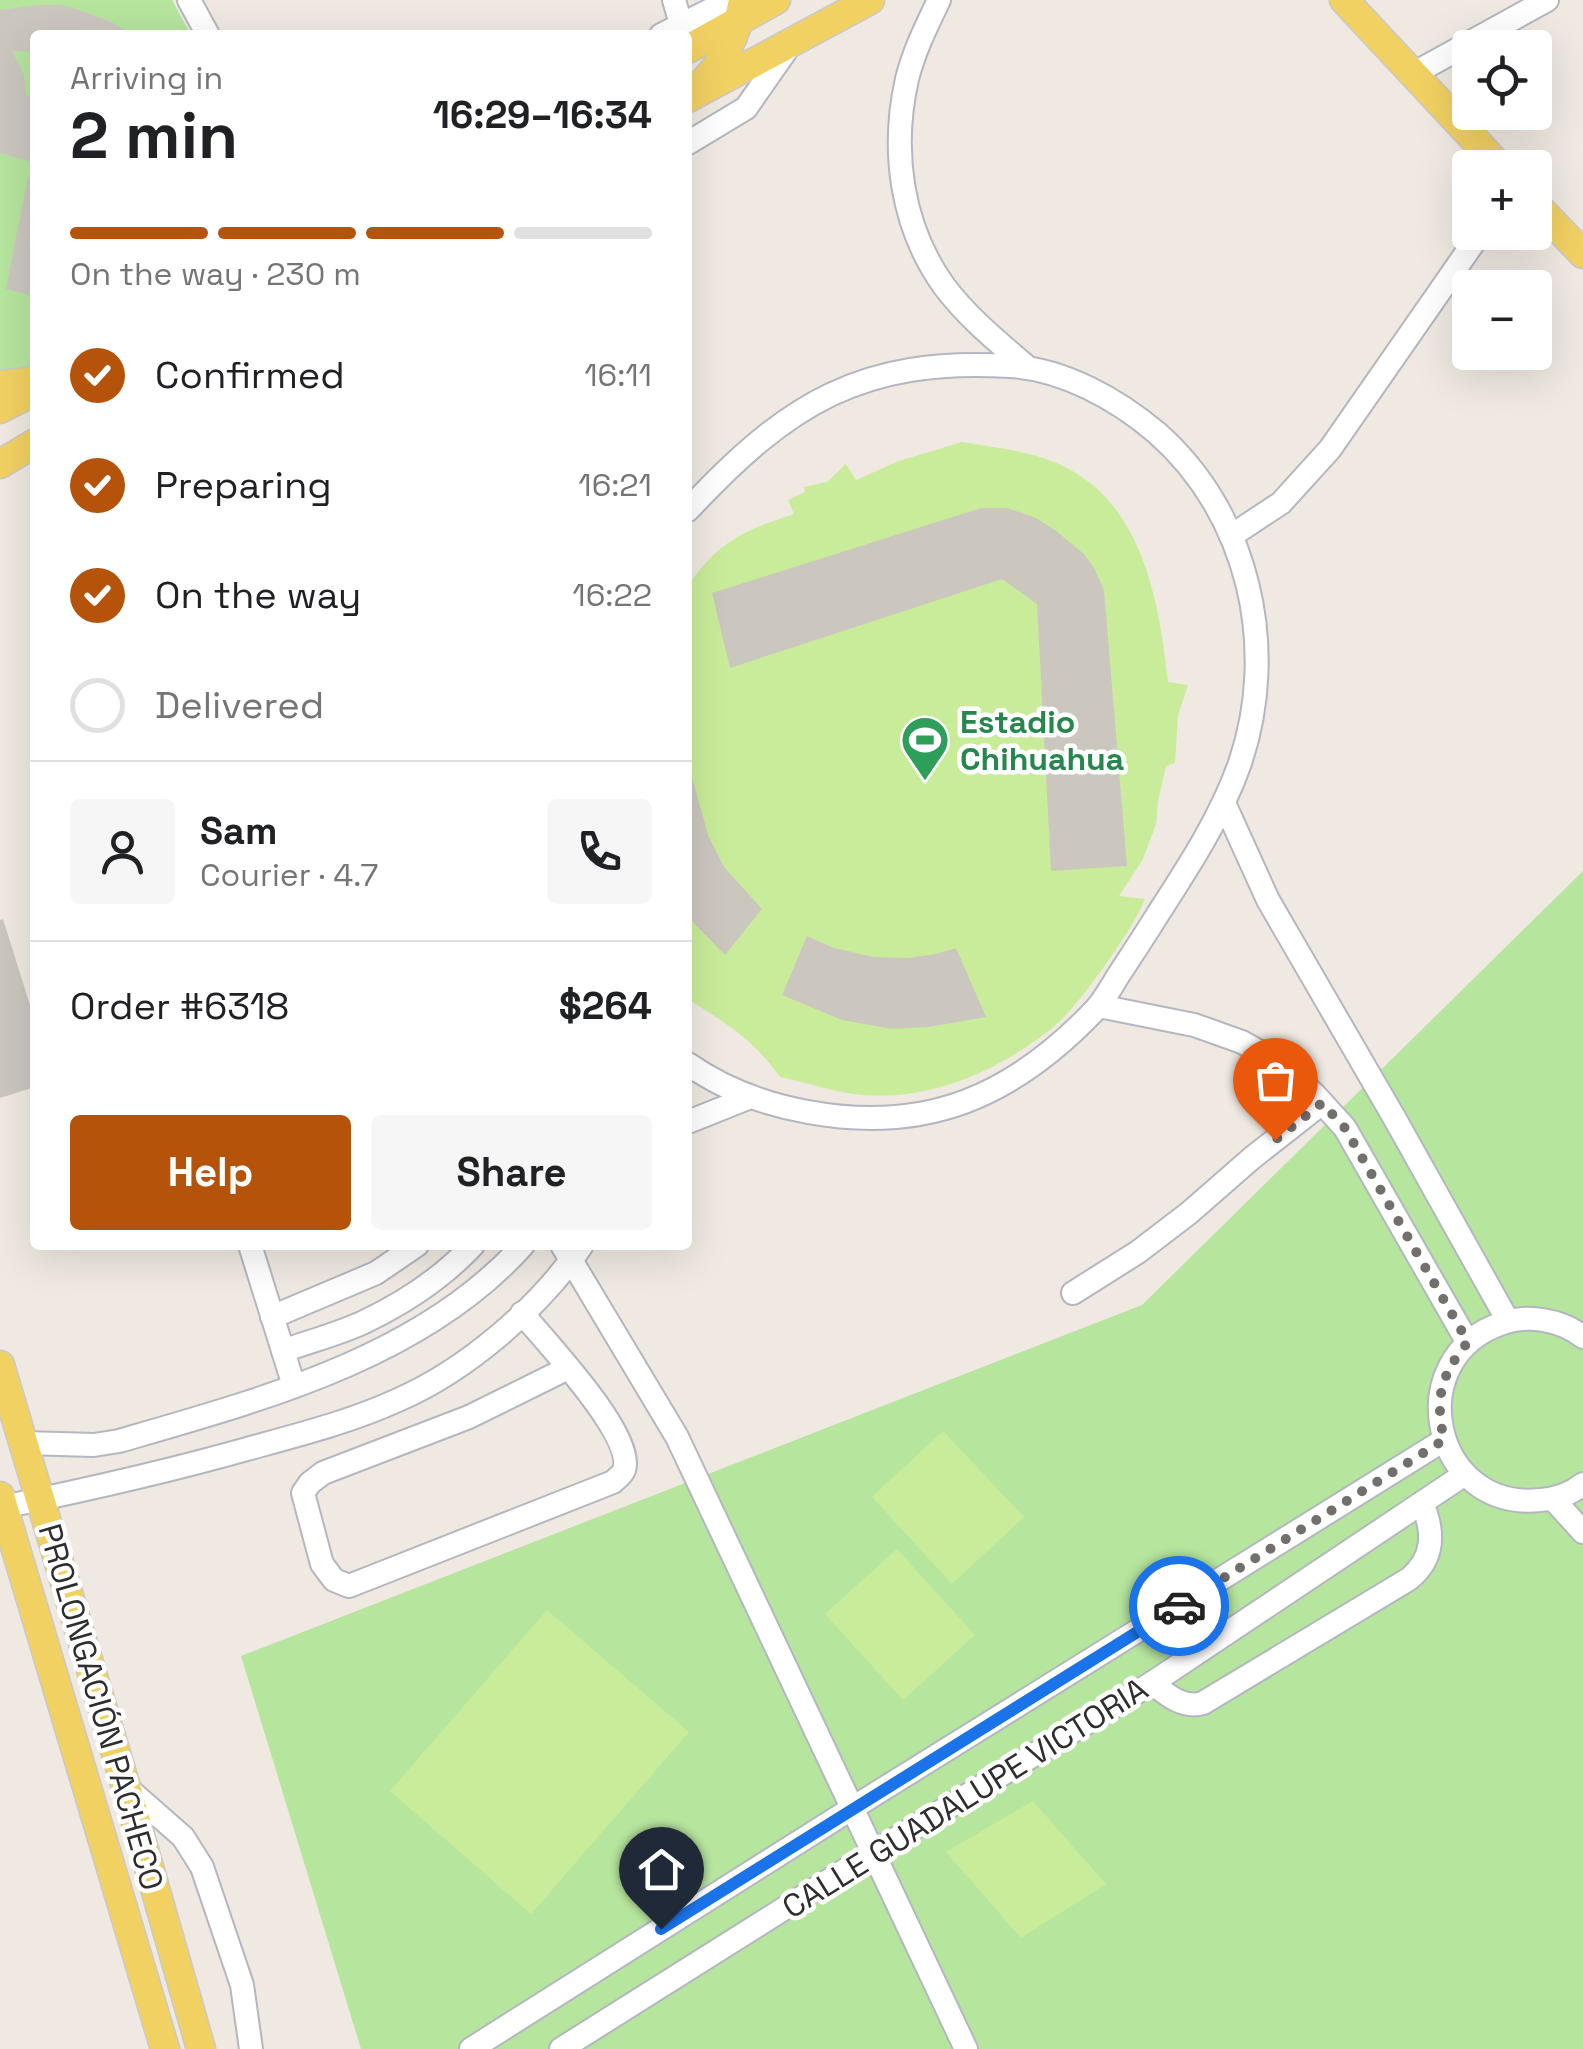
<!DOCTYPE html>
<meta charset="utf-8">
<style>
:root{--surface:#fff;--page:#f6f6f6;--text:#202124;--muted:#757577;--line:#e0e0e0;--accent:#b45309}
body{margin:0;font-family:"Space Grotesk",sans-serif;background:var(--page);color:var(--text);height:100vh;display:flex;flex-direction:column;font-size:38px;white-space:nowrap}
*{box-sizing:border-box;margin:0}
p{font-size:32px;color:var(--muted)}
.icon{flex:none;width:55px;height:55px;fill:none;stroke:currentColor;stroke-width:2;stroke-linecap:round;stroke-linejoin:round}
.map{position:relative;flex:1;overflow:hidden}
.side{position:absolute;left:30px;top:30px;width:662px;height:1220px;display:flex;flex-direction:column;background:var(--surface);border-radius:10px;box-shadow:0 10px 40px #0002}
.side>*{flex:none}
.buttons{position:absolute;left:1452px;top:30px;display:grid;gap:20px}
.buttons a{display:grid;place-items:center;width:100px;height:100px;border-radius:10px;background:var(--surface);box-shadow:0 10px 40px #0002;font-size:50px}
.pin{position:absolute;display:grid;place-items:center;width:85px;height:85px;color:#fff;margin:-102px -42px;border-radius:50% 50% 50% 0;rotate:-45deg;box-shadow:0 0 10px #0007}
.pin .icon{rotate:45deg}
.courier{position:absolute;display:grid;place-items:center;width:100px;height:100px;margin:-50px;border:8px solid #1a73e8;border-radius:50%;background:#fff;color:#222;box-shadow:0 2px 12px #0007}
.headline em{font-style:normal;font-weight:600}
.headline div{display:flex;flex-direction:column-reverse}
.headline{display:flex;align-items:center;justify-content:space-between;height:170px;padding:0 40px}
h1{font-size:65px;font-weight:600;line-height:75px}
.bar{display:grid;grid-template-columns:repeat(4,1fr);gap:15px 10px;align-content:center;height:120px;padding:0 40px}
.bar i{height:12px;border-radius:8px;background:var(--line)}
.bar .current{background:var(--accent)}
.bar p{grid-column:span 4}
.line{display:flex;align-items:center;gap:25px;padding:0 40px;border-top:2px solid var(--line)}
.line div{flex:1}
.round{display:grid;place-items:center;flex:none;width:105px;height:105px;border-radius:10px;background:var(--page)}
ol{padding:0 40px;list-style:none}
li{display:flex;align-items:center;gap:30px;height:110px}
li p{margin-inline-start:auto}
li .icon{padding:10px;border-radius:50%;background:var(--accent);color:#fff;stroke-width:4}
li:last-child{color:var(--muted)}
li i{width:55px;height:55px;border:5px solid var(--line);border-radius:50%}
.button{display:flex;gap:20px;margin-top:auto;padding:20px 40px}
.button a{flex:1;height:115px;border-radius:10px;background:var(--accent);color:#fff;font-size:40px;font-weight:600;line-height:115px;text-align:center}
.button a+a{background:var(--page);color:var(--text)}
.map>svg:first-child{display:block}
.green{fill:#b6e59e}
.pitch{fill:#c9ec9a}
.building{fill:#cbc7bf}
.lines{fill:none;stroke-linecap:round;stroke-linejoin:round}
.minor-casing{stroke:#b4b7c1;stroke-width:26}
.major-casing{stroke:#c9c9c9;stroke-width:31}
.minor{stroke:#fff;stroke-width:22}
.major{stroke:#f2d163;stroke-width:28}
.done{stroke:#726f6d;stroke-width:10;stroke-dasharray:0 18}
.route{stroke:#1a73e8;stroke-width:12}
.labels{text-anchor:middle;stroke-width:9;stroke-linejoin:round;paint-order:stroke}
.leisure-label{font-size:32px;font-weight:bold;fill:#27864d;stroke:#fff;text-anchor:start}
.street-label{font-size:32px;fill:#2e2e2e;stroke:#fff}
</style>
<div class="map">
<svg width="1583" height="2049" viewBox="0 0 1583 2049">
<rect width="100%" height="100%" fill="#efe9e1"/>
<g class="green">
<polygon points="0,0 172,0 191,35 35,35 35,366 0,370"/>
<polygon points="1583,871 1583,2049 361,2049 241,1656 1142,1305"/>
</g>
<g class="pitch">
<path d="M962 442C997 448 1035 451 1067 468 1144 508 1159 603 1168 682L1188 685 1178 715 1175 763 1166 766 1158 801 1156 824 1143 859 1119 896 1145 899C1135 923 1121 942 1106 964 1091 984 1071 1013 1052 1028 997 1072 926 1103 854 1094 830 1091 805 1082 780 1077 751 1037 728 1025 688 999V586C717 542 745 530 794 514L788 500 805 492 804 487 827 482 846 464 856 480 899 461Z"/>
<polygon points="943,1431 1024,1517 952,1584 872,1497"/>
<polygon points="897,1549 975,1635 903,1700 825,1614"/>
<polygon points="547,1610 689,1732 531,1914 390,1791"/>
<polygon points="1033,1801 1106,1884 1021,1938 946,1852"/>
</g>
<g class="building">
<polygon points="38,5 63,5 85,12 111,22 133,35 35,35 35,52 12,51 24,75 26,95 35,97 35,163 0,153 0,10"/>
<polygon points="28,176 35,177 35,296 6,289"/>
<polygon points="981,508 1007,508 1036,518 1055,530 1084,554 1094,568 1104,590 1127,866 1051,871 1037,604 1002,579 730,668 712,593"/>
<polygon points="692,777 708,835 724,867 762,909 725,955 688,917 688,778"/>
<polygon points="3,919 35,1021 35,1087 0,1098 0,920"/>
<polygon points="807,936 834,948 874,957 908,958 936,954 956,948 986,1017 929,1027 892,1029 842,1020 782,995"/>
</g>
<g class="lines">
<g class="minor-casing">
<g id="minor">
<polyline points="189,0 208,35"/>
<polyline points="674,0 681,24"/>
<path d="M939 0C927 25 914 51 907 79 891 150 901 226 944 286 967 317 998 342 1027 367"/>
<polyline points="661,35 730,0"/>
<polyline points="1413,74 1547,0"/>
<polyline points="688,143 746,108 792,42"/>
<path d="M688 510C787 404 861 357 1010 366 1063 369 1117 399 1157 433 1249 514 1279 648 1240 763 1221 817 1189 866 1158 914 1145 935 1131 956 1118 976 1111 988 1104 1000 1095 1010 1013 1096 927 1134 808 1112 764 1104 725 1090 688 1064"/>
<polyline points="1231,536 1281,503 1330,449 1481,232"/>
<polyline points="1224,803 1268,900 1395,1119 1508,1321"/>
<polyline points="1099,1006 1194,1025 1242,1042 1279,1063 1315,1095 1345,1128 1468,1343"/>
<polyline points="688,1122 748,1098"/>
<polyline points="250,1245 294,1386"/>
<polyline points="562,1245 677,1437 966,2049"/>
<polyline points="1073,1293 1138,1252 1189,1213 1252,1158 1322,1103"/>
<path d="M522 1313C544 1340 636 1436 624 1470 622 1475 617 1478 613 1482L349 1586 334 1580 322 1564 303 1493 310 1483 323 1473 469 1417 568 1368"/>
<polyline points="272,1317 376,1273 417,1245"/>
<path d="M1583 1337C1562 1320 1528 1314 1503 1323 1399 1357 1432 1512 1540 1500 1556 1499 1571 1494 1583 1484"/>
<path d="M283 1351C310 1341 339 1334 364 1322 404 1303 443 1277 473 1245"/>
<path d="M24 1443 94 1445 119 1441C260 1400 422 1358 523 1245"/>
<polyline points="1553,1499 1583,1532"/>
<path d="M3 1507C85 1490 166 1472 247 1449 298 1435 350 1422 398 1400 467 1370 540 1307 582 1245"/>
<path d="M1152 1683C1167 1695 1183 1709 1203 1703L1409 1579C1435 1558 1434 1531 1422 1503"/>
<polyline points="126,1787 183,1837 202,1867 242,1985 251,2049"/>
<polyline points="471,2049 851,1809 1444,1440"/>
<polyline points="561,2049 874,1852 1152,1683 1465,1474"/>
</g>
</g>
<g class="major-casing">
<g id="major">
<polyline points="1344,0 1501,168"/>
<polyline points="688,49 776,0"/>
<path d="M699 86C725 62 737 34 743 0"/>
<polyline points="688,98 870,0"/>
<polyline points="1535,204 1583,254"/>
<polyline points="0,385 35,381"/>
<polyline points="0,409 35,391"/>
<polyline points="0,464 35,443"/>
<polyline points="0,1365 126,1787 201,2049"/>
<polyline points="0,1496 165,2049"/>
</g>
</g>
<use href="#minor" class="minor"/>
<use href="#major" class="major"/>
</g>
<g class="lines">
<path class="done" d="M1179 1606 1444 1440C1435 1398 1440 1376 1468 1342L1345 1128 1322 1103 1275 1140"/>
<polyline class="route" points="661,1929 1179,1606"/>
</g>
<defs>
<g id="stadium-pin" transform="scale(2.5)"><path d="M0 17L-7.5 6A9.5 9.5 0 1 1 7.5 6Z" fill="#2e9e5b" stroke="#fff"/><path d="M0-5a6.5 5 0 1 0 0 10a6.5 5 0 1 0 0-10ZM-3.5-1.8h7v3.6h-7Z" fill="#fff"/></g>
</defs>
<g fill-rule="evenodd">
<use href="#stadium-pin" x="925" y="740"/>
</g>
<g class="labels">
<g class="leisure-label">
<text x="960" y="733">Estadio<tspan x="960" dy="37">Chihuahua</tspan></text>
</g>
<g class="street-label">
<text transform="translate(101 1707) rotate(74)" y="11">PROLONGACIÓN PACHECO</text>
<text transform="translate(965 1798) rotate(-32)" y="11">CALLE GUADALUPE VICTORIA</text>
</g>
</g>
</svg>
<div class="buttons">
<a><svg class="icon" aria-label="locate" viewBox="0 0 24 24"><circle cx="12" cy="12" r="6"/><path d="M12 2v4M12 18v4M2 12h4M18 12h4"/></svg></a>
<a>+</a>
<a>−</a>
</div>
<div class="pin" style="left:1275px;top:1140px;background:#ea580c"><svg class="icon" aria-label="bag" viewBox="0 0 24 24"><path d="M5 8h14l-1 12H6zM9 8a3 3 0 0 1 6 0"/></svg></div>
<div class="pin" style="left:661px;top:1929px;background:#1f2937"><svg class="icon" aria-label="home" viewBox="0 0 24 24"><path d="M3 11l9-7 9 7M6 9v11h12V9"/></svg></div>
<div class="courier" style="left:1179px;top:1606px"><svg class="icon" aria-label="car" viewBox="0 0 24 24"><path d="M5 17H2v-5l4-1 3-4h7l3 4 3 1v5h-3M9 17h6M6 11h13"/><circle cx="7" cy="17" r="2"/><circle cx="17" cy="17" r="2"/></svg></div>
<section class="side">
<div class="headline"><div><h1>2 min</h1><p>Arriving in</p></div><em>16:29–16:34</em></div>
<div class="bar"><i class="current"></i><i class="current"></i><i class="current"></i><i></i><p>On the way · 230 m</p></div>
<ol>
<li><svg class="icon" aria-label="check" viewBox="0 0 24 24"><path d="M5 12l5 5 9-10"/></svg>Confirmed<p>16:11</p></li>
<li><svg class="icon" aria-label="check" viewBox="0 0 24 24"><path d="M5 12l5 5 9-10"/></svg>Preparing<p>16:21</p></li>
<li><svg class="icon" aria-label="check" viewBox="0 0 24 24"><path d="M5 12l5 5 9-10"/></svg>On the way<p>16:22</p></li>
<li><i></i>Delivered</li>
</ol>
<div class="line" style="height:180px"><a class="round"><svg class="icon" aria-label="person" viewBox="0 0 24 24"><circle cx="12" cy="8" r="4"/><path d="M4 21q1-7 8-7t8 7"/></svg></a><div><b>Sam</b><p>Courier · 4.7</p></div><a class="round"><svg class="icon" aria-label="phone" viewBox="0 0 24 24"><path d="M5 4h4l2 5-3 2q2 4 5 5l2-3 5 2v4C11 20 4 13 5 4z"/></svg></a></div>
<div class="line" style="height:130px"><div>Order #6318</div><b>$264</b></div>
<div class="button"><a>Help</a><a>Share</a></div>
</section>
</div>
